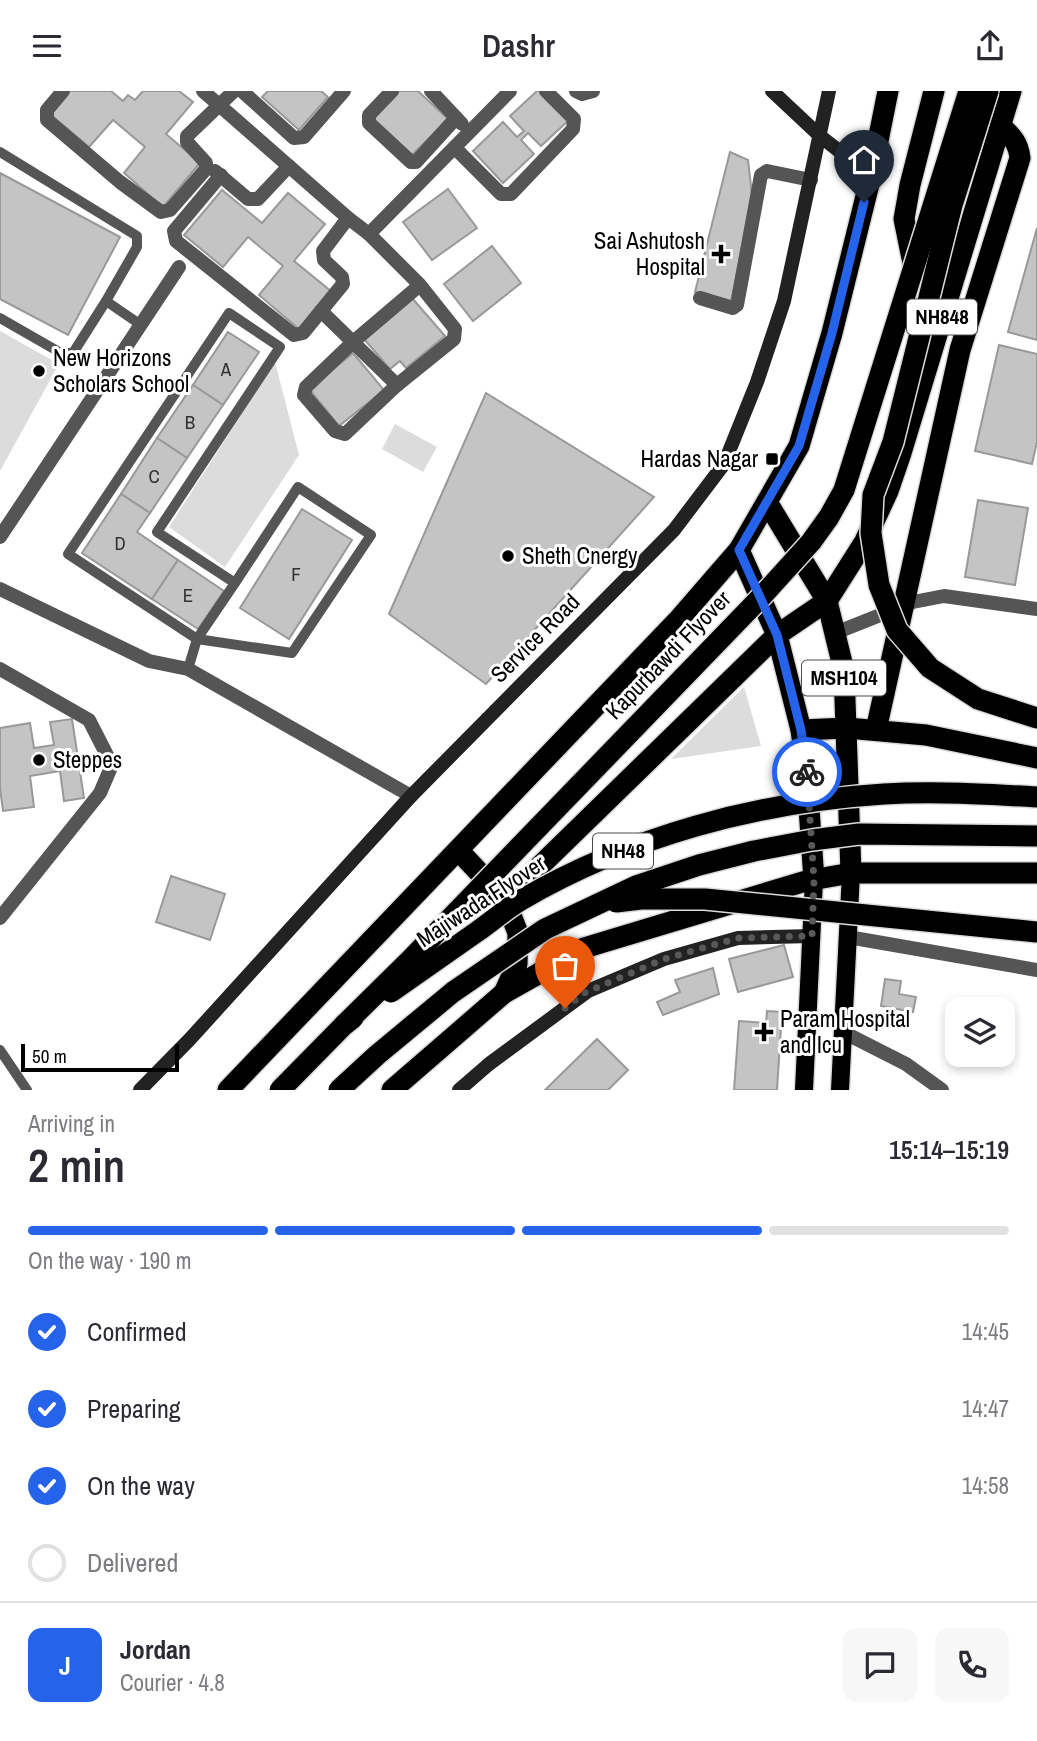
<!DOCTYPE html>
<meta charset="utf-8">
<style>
:root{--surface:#fff;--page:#f7f7f7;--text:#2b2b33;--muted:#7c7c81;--line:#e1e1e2;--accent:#2563eb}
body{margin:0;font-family:"Archivo Narrow",sans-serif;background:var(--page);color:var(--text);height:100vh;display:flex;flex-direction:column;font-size:26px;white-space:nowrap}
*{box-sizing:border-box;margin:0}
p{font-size:23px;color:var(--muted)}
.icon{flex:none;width:38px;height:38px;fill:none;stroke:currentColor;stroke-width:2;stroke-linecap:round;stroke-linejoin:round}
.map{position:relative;height:999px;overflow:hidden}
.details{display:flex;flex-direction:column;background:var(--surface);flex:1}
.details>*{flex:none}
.fabs{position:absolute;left:945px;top:906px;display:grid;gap:14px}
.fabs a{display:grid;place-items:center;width:70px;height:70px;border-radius:14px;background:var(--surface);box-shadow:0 4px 10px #0003;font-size:35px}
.scale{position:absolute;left:21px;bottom:18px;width:158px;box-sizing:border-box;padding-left:7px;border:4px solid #000;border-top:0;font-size:19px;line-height:24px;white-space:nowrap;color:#000;-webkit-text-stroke:5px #fff;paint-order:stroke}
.pin{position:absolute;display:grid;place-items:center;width:60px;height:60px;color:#fff;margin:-72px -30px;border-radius:50% 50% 50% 0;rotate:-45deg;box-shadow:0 0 7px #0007}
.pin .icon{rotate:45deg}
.courier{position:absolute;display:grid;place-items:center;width:70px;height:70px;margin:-35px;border:5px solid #2563eb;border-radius:50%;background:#fff;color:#222;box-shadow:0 2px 9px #0007}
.head em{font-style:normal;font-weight:600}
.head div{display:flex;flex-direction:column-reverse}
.head{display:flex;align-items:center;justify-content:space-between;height:119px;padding:0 28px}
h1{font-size:46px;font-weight:600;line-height:52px}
.bar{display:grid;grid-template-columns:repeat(4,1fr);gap:10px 7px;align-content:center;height:84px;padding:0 28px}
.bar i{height:9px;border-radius:5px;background:var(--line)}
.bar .on{background:var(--accent)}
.bar p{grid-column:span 4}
.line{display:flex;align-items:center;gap:18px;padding:0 28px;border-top:2px solid var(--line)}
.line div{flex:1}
.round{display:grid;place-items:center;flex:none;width:74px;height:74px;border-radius:14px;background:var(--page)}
ol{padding:0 28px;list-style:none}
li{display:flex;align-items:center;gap:21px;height:77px}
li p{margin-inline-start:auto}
li .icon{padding:7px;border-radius:50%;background:var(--accent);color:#fff;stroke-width:4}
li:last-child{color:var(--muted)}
li i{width:38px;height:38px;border:4px solid var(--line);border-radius:50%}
header{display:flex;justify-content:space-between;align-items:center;height:91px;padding:0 28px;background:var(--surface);font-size:32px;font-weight:600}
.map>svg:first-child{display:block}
.green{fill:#dcdcdc}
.building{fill:#c4c4c4;stroke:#999;stroke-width:2}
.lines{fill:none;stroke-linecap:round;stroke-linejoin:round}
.primary-casing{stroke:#dbdbdb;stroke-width:21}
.highway-casing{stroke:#dbdbdb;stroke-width:24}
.lane{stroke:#555;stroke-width:10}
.street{stroke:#555;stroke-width:14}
.secondary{stroke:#222;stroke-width:14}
.primary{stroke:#000;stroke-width:18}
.highway{stroke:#000;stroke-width:21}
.highway-bridge-casing{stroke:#dbdbdb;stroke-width:24;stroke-linecap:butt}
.highway-bridge{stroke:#000;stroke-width:21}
.done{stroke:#595959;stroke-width:7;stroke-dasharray:0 12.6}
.route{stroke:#2563eb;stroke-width:9}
.poi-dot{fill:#000;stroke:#fff;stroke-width:2.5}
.labels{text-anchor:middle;stroke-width:6;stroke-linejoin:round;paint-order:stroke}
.number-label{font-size:19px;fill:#313131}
.shield{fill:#fff;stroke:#4c4c4c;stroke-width:2}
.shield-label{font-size:21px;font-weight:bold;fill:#000}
.poi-label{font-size:23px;fill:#000;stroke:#fff;text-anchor:start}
.street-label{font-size:23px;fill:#000;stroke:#fff}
</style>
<header><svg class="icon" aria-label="menu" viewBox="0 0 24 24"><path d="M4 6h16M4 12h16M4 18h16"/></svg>Dashr<svg class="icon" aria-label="share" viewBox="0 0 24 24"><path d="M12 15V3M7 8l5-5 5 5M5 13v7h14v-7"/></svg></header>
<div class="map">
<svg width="1037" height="999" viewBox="0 0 1037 999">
<rect width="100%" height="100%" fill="#fff"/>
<g class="green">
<polygon points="0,240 59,273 0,380"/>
<polygon points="275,271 299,364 225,476 169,436"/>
<polygon points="395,333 437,356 423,381 382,358"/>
<polygon points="744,596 761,655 671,668"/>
</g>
<g class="building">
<polygon points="70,0 111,0 123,10 128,4 135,9 143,0 179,0 193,11 166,43 200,72 163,116 124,82 145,56 113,29 89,56 50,23"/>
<polygon points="268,0 321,0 328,6 299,39 262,6"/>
<polygon points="399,0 418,0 448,28 411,65 372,28"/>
<polygon points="537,0 541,0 569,29 541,55 528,42 521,49 534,63 503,92 473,60 503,31 517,46 524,40 510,25"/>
<polygon points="730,61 748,69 752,104 731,211 695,201"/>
<polygon points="0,82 120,146 68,244 0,208"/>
<polygon points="448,98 477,137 432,169 403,131"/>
<polygon points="222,99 262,132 288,102 325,133 294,170 332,201 300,239 259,204 283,175 248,146 223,176 184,144"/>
<polygon points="1037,137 1037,249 1008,241"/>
<polygon points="492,155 521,192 473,230 444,193"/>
<polygon points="412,207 445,245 406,277 400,270 390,278 364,248"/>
<polygon points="228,241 259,261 223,314 193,294"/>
<polygon points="999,254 1037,263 1037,351 1032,373 975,360"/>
<polygon points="353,262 384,299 339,335 309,298"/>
<polygon points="193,294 223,314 187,367 157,347"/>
<polygon points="486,302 654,406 486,593 389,523"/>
<polygon points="157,347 187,367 150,422 121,403"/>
<polygon points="121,403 150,422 137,441 178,469 152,508 82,462"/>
<polygon points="978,409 1028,417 1015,494 965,486"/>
<polygon points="302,418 352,449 289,548 240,517"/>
<polygon points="178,469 224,500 198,538 152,508"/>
<polygon points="72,628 84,707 64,710 60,680 30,685 34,716 3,720 0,697 0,637 30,632 34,657 54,654 50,631"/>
<polygon points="171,785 225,803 210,849 156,831"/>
<polygon points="784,854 793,886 738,901 729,868"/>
<polygon points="713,877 719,903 663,924 657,911 680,901 675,889"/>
<polygon points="885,888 901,890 899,903 916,906 913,921 881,915"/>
<polygon points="767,920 782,921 777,999 734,999 739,930 766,932"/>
<polygon points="597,948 628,979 608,999 545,999"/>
</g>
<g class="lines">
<g class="primary-casing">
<g id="primary">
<polyline points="804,999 814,789"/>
<polyline points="840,999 851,782"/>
</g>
</g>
<g class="highway-casing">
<g id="highway">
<polyline points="914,177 904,128 910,94 934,0"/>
<polyline points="767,411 827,510 844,580 851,782"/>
<polyline points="739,459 777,544 801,639 806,674 814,789"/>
<polyline points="801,639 847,637 926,644 1037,667"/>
<path d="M876 639 960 259 1020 67C1018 50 1011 45 1000 34"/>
<polyline points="459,760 505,809 518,842 517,873 504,902"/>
<polyline points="505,809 777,544 827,510 865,450 888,400 901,362 1011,0"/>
<polyline points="228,999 680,527 739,459 799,355 832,242 871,85 888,0"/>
<polyline points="392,999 504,902 584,857 806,790 851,782 1037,782"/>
</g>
</g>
<g class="lane">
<polyline points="0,61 137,145 137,156 106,210 73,262 61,262 0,227"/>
<polyline points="106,210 141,234"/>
<polyline points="188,578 197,548 235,492 157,441 280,256 229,222 68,463 197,548 292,562 371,444 298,396 235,492"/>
<polyline points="0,959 27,999"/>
</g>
<g class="street">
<polyline points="63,0 47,19 47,29 120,91 161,121 170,119 206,78 206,72 187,51 187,45 234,0"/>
<polyline points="203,0 348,127 369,143 510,0"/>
<polyline points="242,0 294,47 304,46 344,0"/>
<polyline points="392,0 369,24 369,32 411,71 416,71 456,27"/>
<polyline points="431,0 462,33"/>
<polyline points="576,0 582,3 593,0"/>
<polyline points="455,57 501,103 511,103 573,38 574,28 546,0"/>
<polyline points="215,80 248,108 258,108 289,75"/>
<polyline points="221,84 174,140 176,150 294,244 303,242 343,193 342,186 324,169 323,160 348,127"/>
<polyline points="369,143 420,194 455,238 454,248 397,294 345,343 335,340 304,304 306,296 353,251 420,194"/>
<polyline points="700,207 733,217 737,214 761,84 767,80 811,89"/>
<polyline points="321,220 397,294"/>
<polyline points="0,446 179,176"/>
<polyline points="0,498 149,570 188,578 411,705"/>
<polyline points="835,542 913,511 944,505 1037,518"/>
<polyline points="0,578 89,629 112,674 100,702 0,827"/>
<polyline points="848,846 1037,879"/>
<polyline points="843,941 906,973 942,999"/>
</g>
<g class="secondary">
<polyline points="772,0 820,45 871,85"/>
<polyline points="140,999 190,948 411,705 674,439 724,373 757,291 784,210 829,0"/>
<polyline points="459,999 489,973 588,900 664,868 738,847 812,845"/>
</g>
<use href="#primary" class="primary"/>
<use href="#highway" class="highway"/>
<g class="highway-bridge-casing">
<g id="highway-bridge">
<polyline points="988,0 952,114 893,351 873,404 871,442 879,494 897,539 930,577 978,608 1037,627"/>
<polyline points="616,811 641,808 705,808 1037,841"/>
<path d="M391 901C420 881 449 860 478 840 492 830 506 818 521 809 631 745 757 711 884 703 935 700 986 703 1037 706"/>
<polyline points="344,934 409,870 763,504 811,451 829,426 844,399 969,0"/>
<polyline points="280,999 344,934 353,927"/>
<polyline points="339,999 377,964 453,901 545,838 636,795 699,774 754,760 812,749 859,743 1037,745"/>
</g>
</g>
<use href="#highway-bridge" class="highway-bridge"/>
</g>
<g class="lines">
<polyline class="done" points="565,917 584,902 664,868 738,847 812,845 814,789 807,681"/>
<polyline class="route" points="807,681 801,639 777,544 739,459 799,355 832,242 864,111"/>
</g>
<g class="poi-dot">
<path d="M717.5 152.5h7v7h7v7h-7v7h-7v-7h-7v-7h7z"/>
<circle cx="39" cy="280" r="7"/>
<rect x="765" y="361" width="14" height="14" rx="3.5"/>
<circle cx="508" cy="465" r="7"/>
<circle cx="39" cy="669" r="7"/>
<path d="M760.5 930.5h7v7h7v7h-7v7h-7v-7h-7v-7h7z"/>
</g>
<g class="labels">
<g class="number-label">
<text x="226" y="285">A</text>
<text x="190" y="338">B</text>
<text x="154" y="392">C</text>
<text x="120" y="459">D</text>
<text x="296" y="490">F</text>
<text x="188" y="511">E</text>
</g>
<g class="shield">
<rect x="907" y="208.5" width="70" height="35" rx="5"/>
<rect x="802" y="569.5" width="84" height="35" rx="5"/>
<rect x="593" y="742.5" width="60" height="35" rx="5"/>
</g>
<g class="shield-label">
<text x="942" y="233">NH848</text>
<text x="844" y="594">MSH104</text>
<text x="623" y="767">NH48</text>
</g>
<g class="poi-label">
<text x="705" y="158" text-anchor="end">Sai Ashutosh<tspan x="705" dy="26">Hospital</tspan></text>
<text x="53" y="275">New Horizons<tspan x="53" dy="26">Scholars School</tspan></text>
<text x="758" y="376" text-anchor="end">Hardas Nagar</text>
<text x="522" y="473">Sheth Cnergy</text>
<text x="53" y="677">Steppes</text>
<text x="780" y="936">Param Hospital<tspan x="780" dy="26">and Icu</tspan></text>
</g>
<g class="street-label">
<text transform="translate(535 547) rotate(-45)" y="8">Service Road</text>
<text transform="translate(668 564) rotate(-46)" y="8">Kapurbawdi Flyover</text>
<text transform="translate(481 810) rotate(-33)" y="8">Majiwada Flyover</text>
</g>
</g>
</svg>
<div class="fabs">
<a><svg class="icon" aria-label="layers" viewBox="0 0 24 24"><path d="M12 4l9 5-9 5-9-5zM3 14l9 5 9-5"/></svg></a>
</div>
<div class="scale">50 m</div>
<div class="pin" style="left:565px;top:917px;background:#ea580c"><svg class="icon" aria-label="bag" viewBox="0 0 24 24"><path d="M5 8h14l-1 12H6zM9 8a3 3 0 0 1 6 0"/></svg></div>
<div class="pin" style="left:864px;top:111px;background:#1f2937"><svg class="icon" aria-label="home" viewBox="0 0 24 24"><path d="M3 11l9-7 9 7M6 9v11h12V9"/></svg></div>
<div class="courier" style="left:807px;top:681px"><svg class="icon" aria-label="bike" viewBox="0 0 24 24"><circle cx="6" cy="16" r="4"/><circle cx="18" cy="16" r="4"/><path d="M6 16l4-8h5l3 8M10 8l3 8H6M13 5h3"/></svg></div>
</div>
<section class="details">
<div class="head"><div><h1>2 min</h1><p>Arriving in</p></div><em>15:14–15:19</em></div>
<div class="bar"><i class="on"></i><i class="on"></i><i class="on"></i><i></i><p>On the way · 190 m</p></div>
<ol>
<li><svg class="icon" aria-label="check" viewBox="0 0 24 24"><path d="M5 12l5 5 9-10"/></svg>Confirmed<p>14:45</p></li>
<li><svg class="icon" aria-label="check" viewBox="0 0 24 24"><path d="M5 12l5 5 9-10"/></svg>Preparing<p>14:47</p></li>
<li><svg class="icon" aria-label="check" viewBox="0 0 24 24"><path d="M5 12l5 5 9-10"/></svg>On the way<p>14:58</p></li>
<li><i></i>Delivered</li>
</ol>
<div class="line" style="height:126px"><b class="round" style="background:var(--accent);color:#fff">J</b><div><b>Jordan</b><p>Courier · 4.8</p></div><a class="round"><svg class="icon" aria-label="chat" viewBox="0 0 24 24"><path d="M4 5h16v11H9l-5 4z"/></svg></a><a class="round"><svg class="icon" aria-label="phone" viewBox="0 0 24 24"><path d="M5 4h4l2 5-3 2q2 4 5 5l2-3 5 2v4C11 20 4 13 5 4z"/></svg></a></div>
</section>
